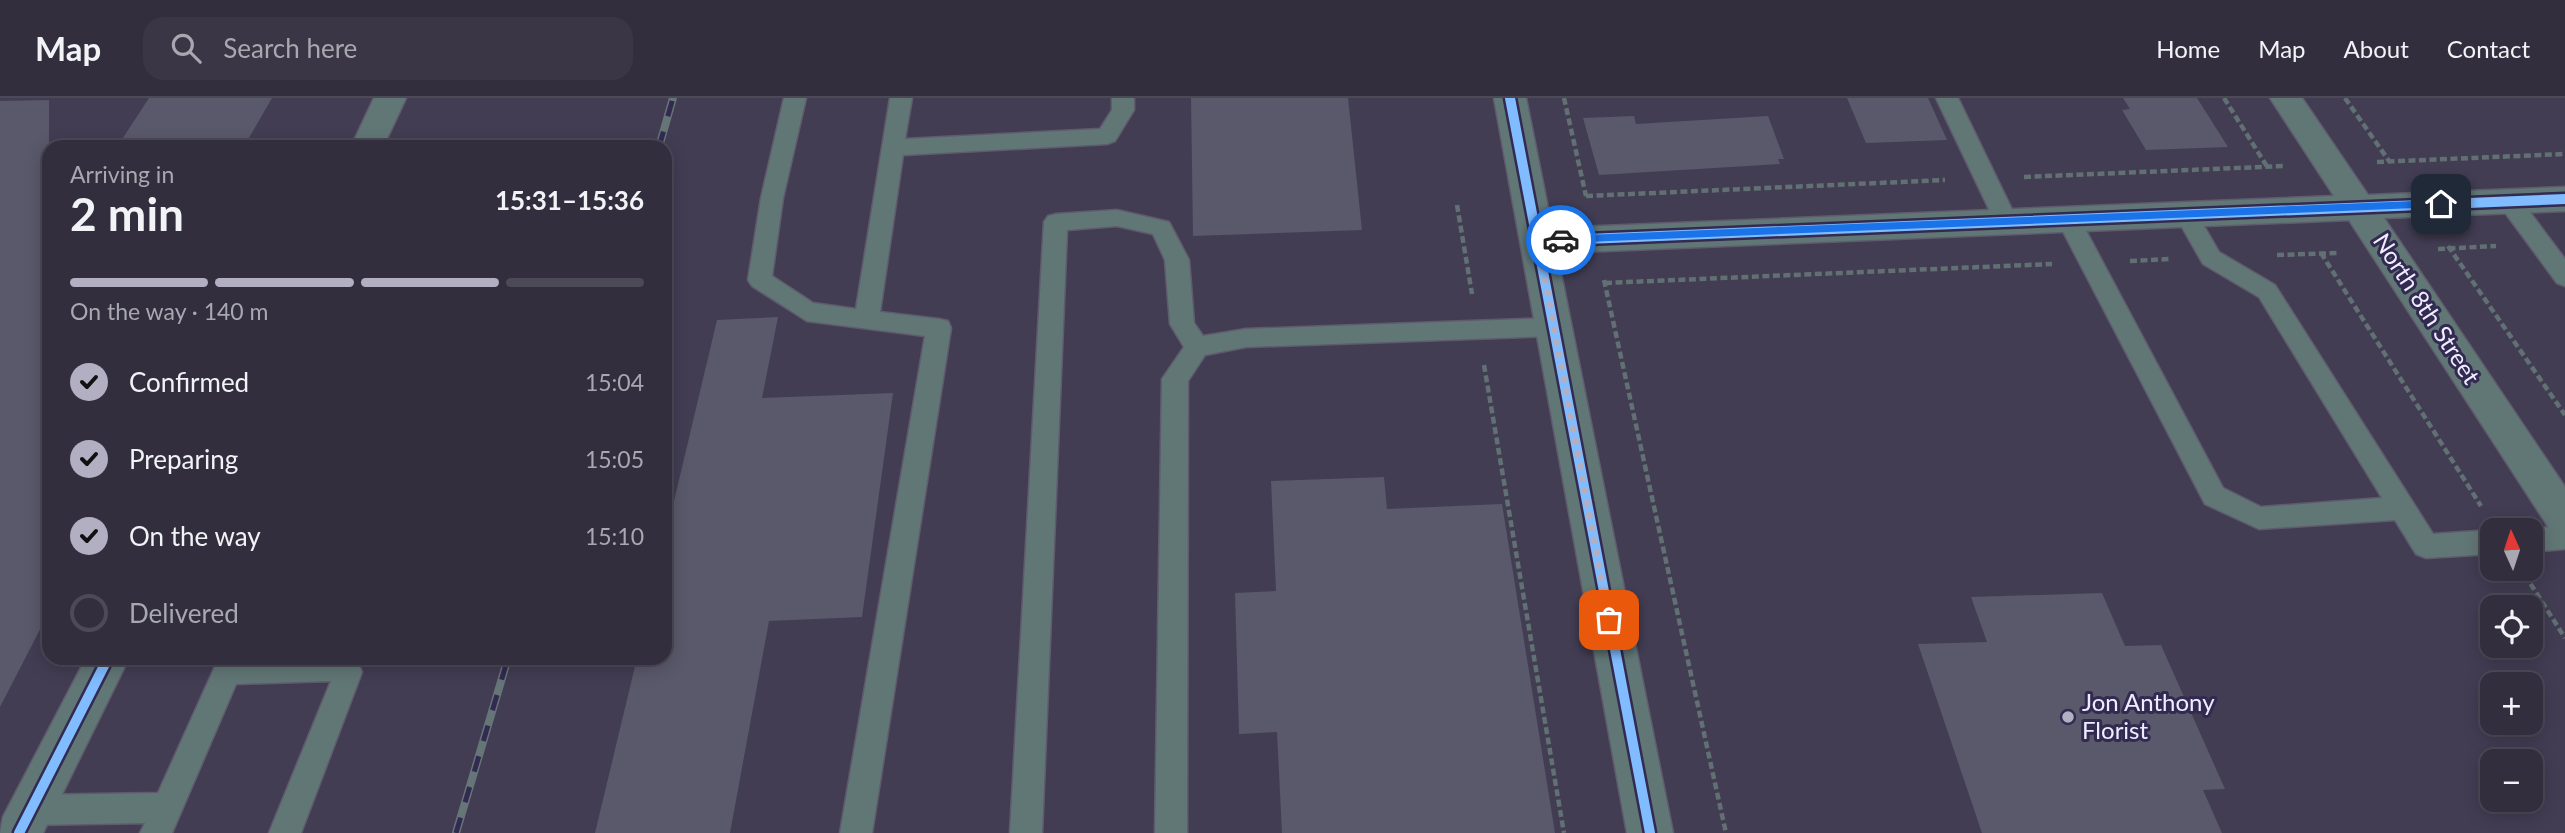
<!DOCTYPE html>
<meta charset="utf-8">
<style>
:root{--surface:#322e3e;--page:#3a3645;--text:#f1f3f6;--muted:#a8a8b0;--line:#4d4a58;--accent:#b2afc2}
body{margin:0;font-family:Lato,sans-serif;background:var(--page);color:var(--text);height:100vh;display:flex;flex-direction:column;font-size:26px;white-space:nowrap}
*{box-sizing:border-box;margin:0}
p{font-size:23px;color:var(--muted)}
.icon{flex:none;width:38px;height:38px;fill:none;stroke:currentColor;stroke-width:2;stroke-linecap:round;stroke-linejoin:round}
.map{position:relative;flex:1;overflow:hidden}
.side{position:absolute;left:42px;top:42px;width:630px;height:525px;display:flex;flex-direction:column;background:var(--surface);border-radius:21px;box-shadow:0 4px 18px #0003,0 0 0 2px var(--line)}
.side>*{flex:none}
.needle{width:46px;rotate:357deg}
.fabs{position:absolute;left:2480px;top:420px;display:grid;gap:14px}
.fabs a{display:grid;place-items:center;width:63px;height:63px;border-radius:14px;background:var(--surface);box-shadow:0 4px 18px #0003,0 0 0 2px var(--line);font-size:35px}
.pin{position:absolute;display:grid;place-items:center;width:60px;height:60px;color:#fff;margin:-30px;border-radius:14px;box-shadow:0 4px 10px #0006}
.courier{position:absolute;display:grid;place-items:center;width:70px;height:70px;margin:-35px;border:5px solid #1a73e8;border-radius:50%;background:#fff;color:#222;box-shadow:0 2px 9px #0007}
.head em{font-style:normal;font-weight:700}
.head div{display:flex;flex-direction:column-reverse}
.head{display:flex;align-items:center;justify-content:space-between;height:119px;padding:0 28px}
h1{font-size:46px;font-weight:700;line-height:52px}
.bar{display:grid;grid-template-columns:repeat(4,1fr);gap:10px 7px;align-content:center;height:84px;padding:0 28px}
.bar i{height:9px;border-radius:5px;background:var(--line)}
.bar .selected{background:var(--accent)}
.bar p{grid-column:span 4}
ol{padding:0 28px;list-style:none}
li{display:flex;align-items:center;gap:21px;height:77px}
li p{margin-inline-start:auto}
li .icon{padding:7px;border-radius:50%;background:var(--accent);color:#111;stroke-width:4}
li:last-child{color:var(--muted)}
li i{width:38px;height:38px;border:4px solid var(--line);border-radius:50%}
header{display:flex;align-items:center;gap:42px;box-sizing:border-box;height:98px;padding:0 35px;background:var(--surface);border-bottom:2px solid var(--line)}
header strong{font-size:33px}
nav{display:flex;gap:38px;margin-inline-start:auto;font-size:24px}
.search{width:490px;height:63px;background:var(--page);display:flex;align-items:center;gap:18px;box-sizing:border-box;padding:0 24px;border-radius:21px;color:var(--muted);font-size:26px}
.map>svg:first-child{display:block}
.building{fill:#59596b}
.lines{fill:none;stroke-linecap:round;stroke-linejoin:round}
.service-casing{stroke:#5f5b6d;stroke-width:3}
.minor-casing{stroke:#5f5b6d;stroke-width:3}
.path{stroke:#617072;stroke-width:4.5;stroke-dasharray:7 3.5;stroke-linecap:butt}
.service{fill:#617776;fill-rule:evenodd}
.minor{fill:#617776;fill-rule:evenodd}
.rail-casing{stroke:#667577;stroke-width:8}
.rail{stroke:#322a51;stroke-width:5;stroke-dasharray:16;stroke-linecap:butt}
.cycleway-casing{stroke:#322a51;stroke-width:15}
.cycleway{stroke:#80bcff;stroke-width:10}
.route{fill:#1a73e8}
.done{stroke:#b2afc2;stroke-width:7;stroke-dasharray:0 12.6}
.poi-dot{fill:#b2afc2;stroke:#322a51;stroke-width:2.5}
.labels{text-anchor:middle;stroke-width:6;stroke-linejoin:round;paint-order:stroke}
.street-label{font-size:24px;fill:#efedfd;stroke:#322a51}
.poi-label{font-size:24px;fill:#efedfd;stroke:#322a51;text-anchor:start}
</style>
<header>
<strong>Map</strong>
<div class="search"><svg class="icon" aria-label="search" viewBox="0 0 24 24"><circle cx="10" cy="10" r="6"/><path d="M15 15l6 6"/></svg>Search here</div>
<nav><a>Home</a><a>Map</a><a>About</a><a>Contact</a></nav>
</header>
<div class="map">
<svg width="2565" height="735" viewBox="0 0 2565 735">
<rect width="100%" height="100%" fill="#423d53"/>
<g class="building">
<polygon points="149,0 272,0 246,45 117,49"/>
<polygon points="1191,0 1348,0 1362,132 1193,138"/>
<polygon points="1847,0 1928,0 1947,42 1866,45"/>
<polygon points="2123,0 2197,0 2228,49 2146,52 2122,12 2130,11"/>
<polygon points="49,2 49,514 0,609 0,3"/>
<polygon points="1634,18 1636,26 1768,18 1784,61 1778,61 1780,66 1599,77 1583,20"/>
<polygon points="778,219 762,300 893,295 862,519 769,523 730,735 595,735 637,560 665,560 665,441 717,222"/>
<polygon points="1384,379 1387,411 1502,406 1555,735 1282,735 1277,634 1239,636 1235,495 1276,493 1271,383"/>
<polygon points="2102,495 2125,548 2161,547 2225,691 2203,692 2222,735 1982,735 1918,546 1987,544 1971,499"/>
</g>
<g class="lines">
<g class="service-casing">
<g id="service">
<polygon points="784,0 806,0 783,100 772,178 813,205 856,211 890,0 912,0 905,41 1100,31 1112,12 1112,0 1134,0 1134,12 1115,43 1107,46 903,57 880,214 939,221 948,223 951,230 872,735 840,735 925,238 807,223 752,188 748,182 761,100"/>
<polygon points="1936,0 1958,0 2018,124 2014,130 1998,130"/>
<polygon points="2509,95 2517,97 2565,161 2565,188 2557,185 2501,109 2498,103 2501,97"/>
<polygon points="2185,107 2193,109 2219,154 2275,187 2433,436 2492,432 2492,456 2426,460 2416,456 2395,422 2259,431 2205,406 2056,120 2060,114 2076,114 2223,390 2261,409 2382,400 2259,199 2203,166 2174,115 2177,109"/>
<polygon points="1117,112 1169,124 1189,162 1194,225 1203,238 1246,231 1552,220 1561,222 1564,229 1561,236 1552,238 1246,249 1205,257 1188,283 1187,735 1155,735 1162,281 1184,249 1170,226 1165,162 1153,136 1117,128 1067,132 1042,735 1010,735 1044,124 1048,118 1056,116"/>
<polygon points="2565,427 2565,451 2530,454 2530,432 2525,432"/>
<polygon points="227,560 350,560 358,565 362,574 301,735 269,735 331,583 236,586 172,735 140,735 145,725 30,727 19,722 15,712 19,702 30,697 158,695 217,564"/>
</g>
</g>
<g class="minor-casing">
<g id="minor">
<polygon points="374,0 406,0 383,49 351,49"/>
<polygon points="1494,0 1526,0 1552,130 2334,98 2270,0 2302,0 2368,97 2565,89 2565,113 2384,120 2565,389 2565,438 2551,433 2349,122 1557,155 1673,735 1627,735"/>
<polygon points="86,560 129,560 43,735 0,735 3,719"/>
</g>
</g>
<g class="path">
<polyline points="1564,0 1586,98"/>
<polyline points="2224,0 2268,70"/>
<polyline points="2345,0 2389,63"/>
<polyline points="2377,64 2565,56"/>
<polyline points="2024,79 2284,68"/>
<polyline points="1586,98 1945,82"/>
<polyline points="1457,107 1472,196"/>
<polyline points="2448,148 2565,317"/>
<polyline points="2438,151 2496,148"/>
<polyline points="2321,155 2481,408"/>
<polyline points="2277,157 2338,155"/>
<polyline points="2130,163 2170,161"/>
<polyline points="1604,182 1726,735"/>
<polyline points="1605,185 2052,166"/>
<polyline points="1484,267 1564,735"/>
<polyline points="2525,477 2565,540"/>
</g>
<use href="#service" class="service"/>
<use href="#minor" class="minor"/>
<g class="rail-casing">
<g id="rail">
<polyline points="659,49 673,0"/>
<polyline points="456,735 508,560"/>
</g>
</g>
<use href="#rail" class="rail"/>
<g class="cycleway-casing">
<g id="cycleway">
<polyline points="1510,0 1650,735"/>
<polyline points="1538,143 2565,101"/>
<polyline points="19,735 108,560"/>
</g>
</g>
<use href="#cycleway" class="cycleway"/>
</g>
<polygon class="route" points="2441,102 2446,106 2441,109 1561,145 1556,142 1561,138"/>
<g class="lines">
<polyline class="done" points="1561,142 1538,143 1609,522"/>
</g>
<circle class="poi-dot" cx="2068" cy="619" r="7"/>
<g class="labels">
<g class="street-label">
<text transform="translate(2426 211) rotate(57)" y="8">North 8th Street</text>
</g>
<g class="poi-label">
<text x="2082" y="613">Jon Anthony<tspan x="2082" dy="28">Florist</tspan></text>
</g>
</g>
</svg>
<div class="fabs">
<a><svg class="needle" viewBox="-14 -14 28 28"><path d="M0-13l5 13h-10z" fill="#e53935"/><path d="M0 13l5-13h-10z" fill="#a8a8b0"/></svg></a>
<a><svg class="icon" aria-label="locate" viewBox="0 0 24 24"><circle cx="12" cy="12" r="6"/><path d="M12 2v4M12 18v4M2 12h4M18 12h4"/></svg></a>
<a>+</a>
<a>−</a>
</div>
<div class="pin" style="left:1609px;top:522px;background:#ea580c"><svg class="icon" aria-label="bag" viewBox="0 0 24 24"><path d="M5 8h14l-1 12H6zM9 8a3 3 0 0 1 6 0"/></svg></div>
<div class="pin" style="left:2441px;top:106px;background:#1f2937"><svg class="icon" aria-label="home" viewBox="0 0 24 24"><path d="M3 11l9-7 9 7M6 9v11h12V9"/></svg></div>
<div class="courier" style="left:1561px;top:142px"><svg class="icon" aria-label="car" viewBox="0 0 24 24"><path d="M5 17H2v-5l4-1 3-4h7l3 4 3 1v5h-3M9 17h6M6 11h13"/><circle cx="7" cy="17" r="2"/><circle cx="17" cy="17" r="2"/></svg></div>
<section class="side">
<div class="head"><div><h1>2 min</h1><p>Arriving in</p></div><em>15:31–15:36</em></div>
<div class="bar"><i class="selected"></i><i class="selected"></i><i class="selected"></i><i></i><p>On the way · 140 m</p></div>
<ol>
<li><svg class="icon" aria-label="check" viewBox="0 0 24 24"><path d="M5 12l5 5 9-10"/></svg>Confirmed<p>15:04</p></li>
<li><svg class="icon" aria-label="check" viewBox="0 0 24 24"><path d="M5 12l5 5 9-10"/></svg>Preparing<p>15:05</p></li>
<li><svg class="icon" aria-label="check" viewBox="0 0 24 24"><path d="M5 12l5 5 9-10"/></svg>On the way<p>15:10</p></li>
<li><i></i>Delivered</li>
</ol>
</section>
</div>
